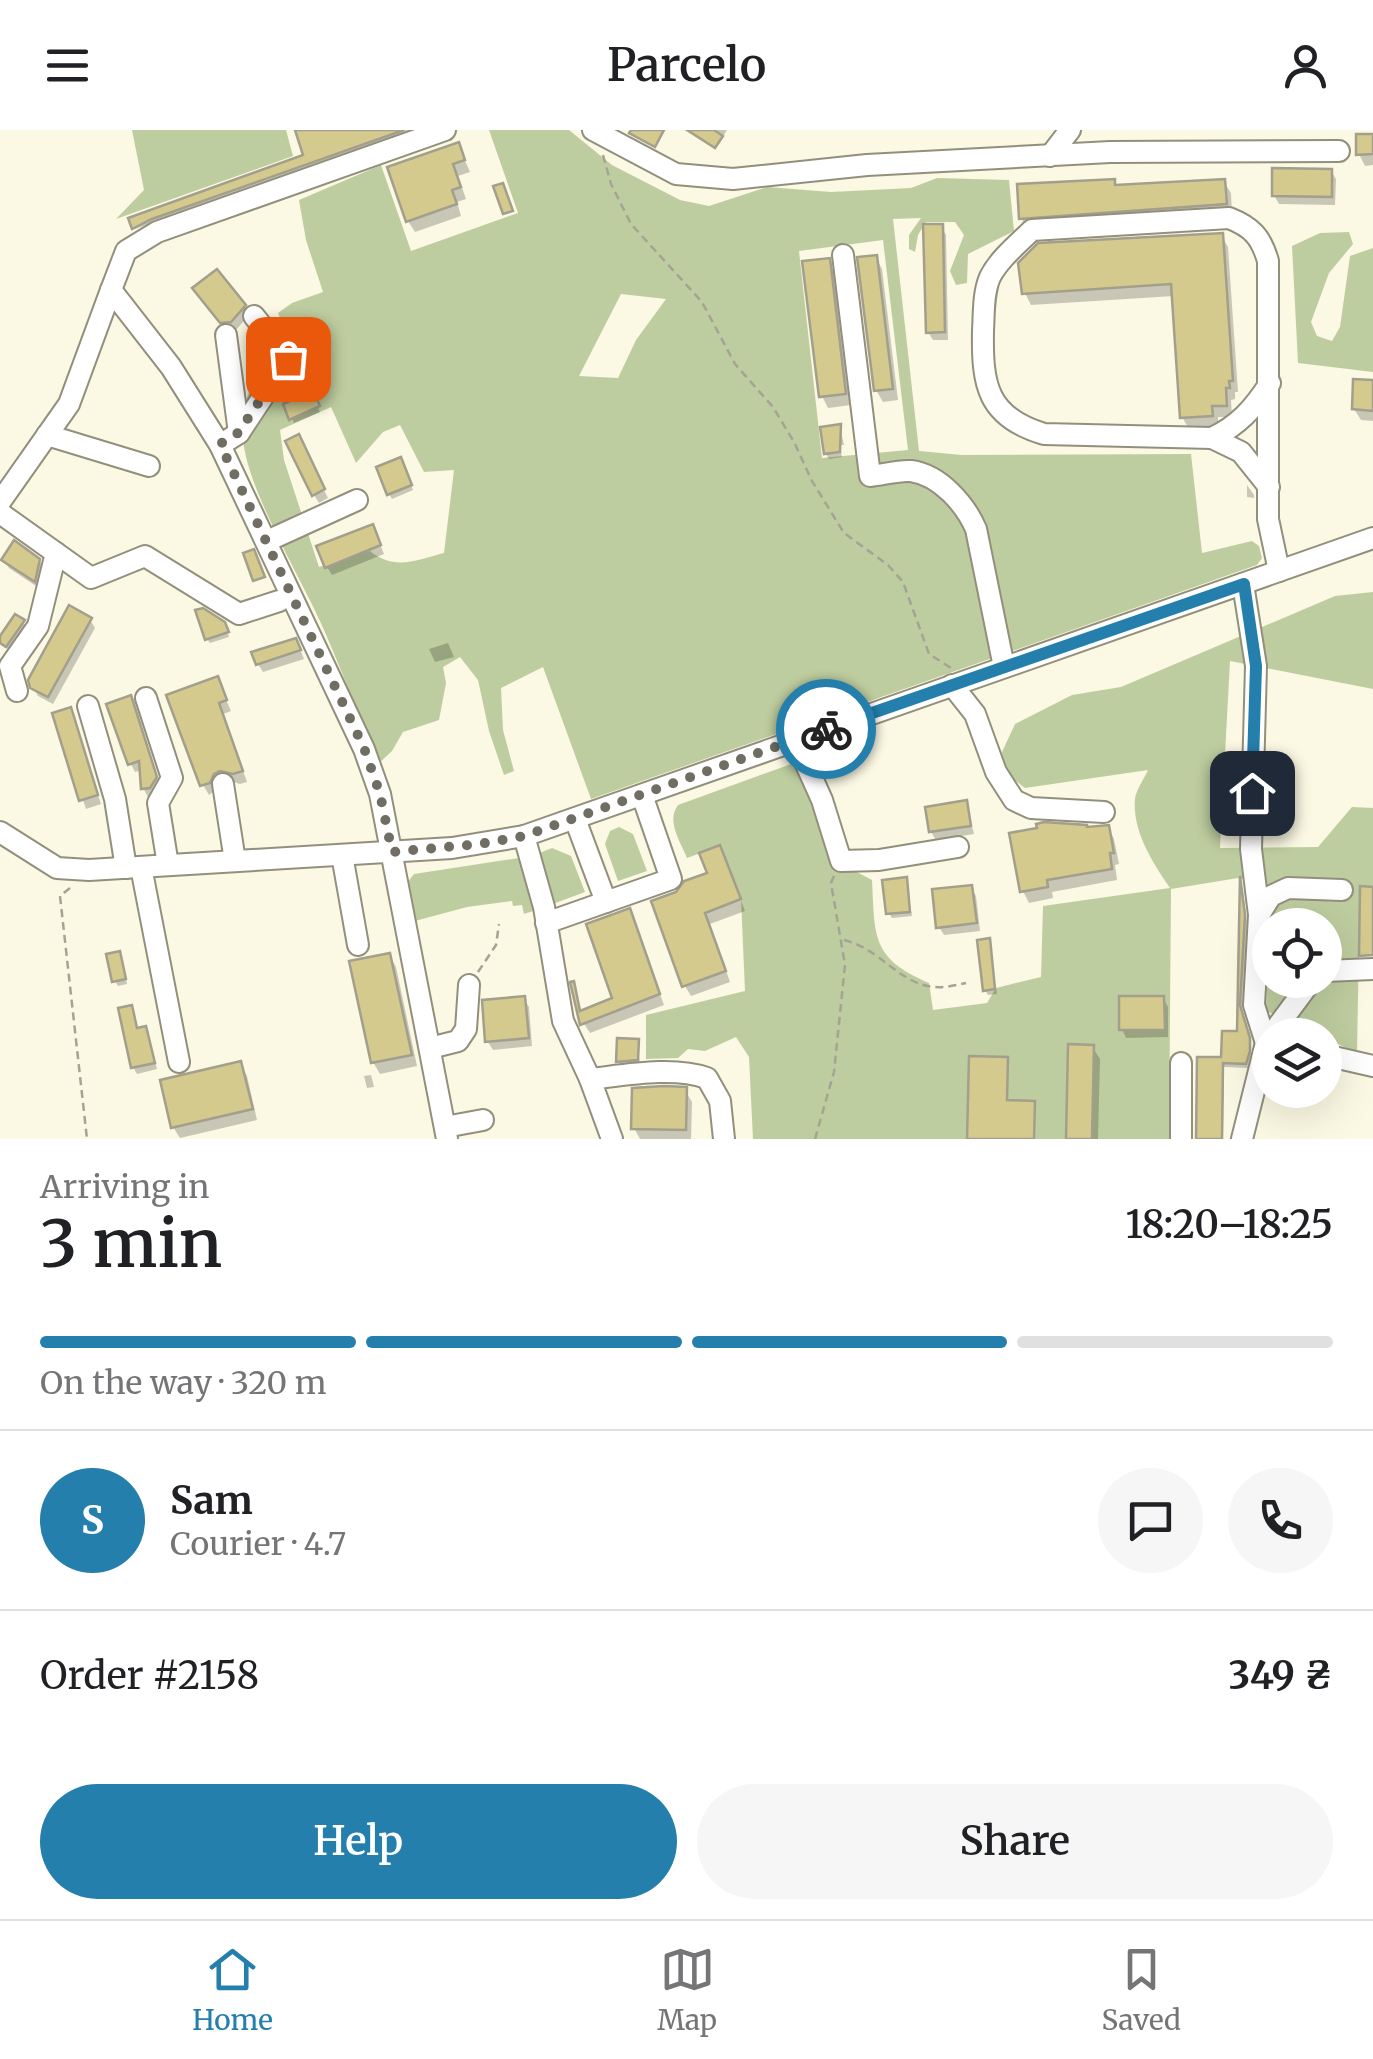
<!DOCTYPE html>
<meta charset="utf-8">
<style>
:root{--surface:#fff;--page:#f6f6f6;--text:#202124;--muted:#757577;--line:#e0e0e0;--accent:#247fad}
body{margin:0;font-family:Merriweather,serif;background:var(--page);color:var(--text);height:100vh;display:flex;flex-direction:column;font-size:38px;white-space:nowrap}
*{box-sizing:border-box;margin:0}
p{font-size:32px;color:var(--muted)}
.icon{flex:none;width:55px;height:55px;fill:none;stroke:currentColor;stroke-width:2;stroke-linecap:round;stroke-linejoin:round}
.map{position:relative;height:1009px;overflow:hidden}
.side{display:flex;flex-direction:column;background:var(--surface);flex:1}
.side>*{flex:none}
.fabs{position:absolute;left:1252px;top:778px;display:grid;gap:20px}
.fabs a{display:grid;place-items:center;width:90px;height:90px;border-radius:50%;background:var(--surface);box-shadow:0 10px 40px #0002;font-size:50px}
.pin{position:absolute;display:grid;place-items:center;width:85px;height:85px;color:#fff;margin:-42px;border-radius:20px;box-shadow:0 5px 15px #0006}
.courier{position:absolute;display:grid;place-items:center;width:100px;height:100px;margin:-50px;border:8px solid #247fad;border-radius:50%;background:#fff;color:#222;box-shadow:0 2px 12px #0007}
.summary em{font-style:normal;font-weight:600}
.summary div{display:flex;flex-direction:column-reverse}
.summary{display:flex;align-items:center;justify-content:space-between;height:170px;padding:0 40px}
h1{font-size:65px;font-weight:600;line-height:75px}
.bar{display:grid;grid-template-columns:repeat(4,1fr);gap:15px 10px;align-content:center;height:120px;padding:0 40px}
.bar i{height:12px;border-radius:8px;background:var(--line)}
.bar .active{background:var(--accent)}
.bar p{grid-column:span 4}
.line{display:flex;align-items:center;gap:25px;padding:0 40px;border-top:2px solid var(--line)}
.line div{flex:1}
.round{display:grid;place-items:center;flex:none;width:105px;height:105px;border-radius:52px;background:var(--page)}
.action{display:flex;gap:20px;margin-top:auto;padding:20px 40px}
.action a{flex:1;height:115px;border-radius:60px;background:var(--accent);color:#fff;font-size:40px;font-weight:600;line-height:115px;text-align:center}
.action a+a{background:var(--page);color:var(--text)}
header{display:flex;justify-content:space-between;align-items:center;height:130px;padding:0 40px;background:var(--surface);font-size:45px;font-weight:600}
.menu{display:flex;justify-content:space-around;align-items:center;height:140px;border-top:2px solid var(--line);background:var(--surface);font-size:28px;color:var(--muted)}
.menu a{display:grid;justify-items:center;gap:5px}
.menu .active{color:var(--accent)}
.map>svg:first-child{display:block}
.green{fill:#becd9f;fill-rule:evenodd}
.shadow{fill:#0003}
.building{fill:#d5ca8e;stroke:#a29f8c;stroke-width:2.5}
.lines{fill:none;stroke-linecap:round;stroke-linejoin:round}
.minor-casing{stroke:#938f7d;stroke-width:24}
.path{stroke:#a5a394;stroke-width:2.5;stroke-dasharray:8 5;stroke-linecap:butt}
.minor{stroke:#fff;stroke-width:20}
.done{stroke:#706e62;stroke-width:10;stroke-dasharray:0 18}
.route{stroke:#247fad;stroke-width:12}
</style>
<header><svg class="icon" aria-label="menu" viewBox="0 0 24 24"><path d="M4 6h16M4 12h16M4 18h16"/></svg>Parcelo<svg class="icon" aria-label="person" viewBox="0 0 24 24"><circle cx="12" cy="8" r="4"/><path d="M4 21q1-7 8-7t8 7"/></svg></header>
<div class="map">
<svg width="1373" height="1009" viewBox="0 0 1373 1009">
<rect width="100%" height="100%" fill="#fbf8e3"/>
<g class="green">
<polygon points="132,0 286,0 293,26 116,89 144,60"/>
<path d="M489 0H569L612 35 680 70 709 76 767 57 831 62 911 58 937 48 1009 50 1014 101 968 124 967 153 956 155 950 141 964 105 955 92H926L918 105 915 122 909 119V105L921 88 893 89 919 321 962 325 1191 324 1202 423 1252 411 1259 416 1262 428 1257 435 591 669 543 537 501 558 503 600 514 641 504 645 489 601 478 550 460 527 443 537 446 553 439 590 403 602 392 621 378 634C359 586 341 538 320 491 299 445 244 353 243 306 242 264 251 245 287 225L288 208 278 183 292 173 323 162 306 110 299 70 381 35 411 121 518 83ZM883 110 908 320 822 328 799 121ZM621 164 666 169 636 210 618 248 579 246ZM331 277 356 333 383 302 400 295 424 342 454 340 444 423C417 430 394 441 370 421L319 437 284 330 280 300Z"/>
<polygon points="1349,102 1353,114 1329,143 1311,192 1317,206 1332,211 1340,197 1350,126 1373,118 1373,242 1298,233 1292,116 1320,103"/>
<path d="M1373 462V559L1230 531 1220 718 1318 717 1352 677 1373 678V757H1360L1357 923 1325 908V905L1266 881 1271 756 1238 748 1171 759 1169 1009H753L749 927 736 907 705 921 688 919 678 928 646 929V885L745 861 741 769 720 716 687 728C680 711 666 691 678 675L794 633 803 640 849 738 872 750C875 807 871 828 929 853L933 880 987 873 996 858 1041 847 1043 776 1170 758C1153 733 1132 701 1135 669 1136 660 1144 649 1148 640L1025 658 1006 643 1002 622 1015 594 1072 565 1121 557 1335 466ZM1270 795H1325V850H1270Z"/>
<polygon points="619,697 633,704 647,741 618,751 605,714 610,701"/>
<polygon points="552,718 571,726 585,762 550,775 537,724"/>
<polygon points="519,728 539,779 524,784 522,775 513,776 512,771 467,777 415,791 407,753 414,744"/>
</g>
<g class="shadow">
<polygon points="297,0 412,0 135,99 131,89 306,27"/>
<polygon points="688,0 727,0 716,18"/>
<polygon points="1373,6 1373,35 1365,36 1359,24"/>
<polygon points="458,15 470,42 458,46 466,69 457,72 461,86 415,102 408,91"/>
<polygon points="1331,41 1336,49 1335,75 1279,74 1274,65"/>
<polygon points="1114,51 1117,57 1224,52 1231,63 1232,86 1028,100 1021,88"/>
<polygon points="941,96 946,105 948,210 933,210 928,202"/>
<polygon points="1221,105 1228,117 1238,262 1235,262 1235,269 1231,270 1232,287 1218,287 1218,297 1189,299 1182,287 1174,166 1031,175 1025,163"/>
<polygon points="876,128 882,139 898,270 883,272 876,260"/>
<polygon points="828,131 835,142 851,275 828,278 822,266"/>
<polygon points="200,167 244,176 249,185 236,200 227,201"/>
<polygon points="1373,252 1373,291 1361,290 1354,279"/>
<polygon points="312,264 320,282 294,293 286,275"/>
<polygon points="840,297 844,315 840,315 842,327 829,329 826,324"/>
<polygon points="302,316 328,368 319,373 314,365"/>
<polygon points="403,335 413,360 392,369 389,364"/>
<polygon points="1247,355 1254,365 1254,368 1247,367"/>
<polygon points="376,405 384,424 332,445 327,437"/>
<polygon points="4,430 39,430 44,439 39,458 9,438"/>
<polygon points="90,490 95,498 53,574 38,566 33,557"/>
<polygon points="23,492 26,497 10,521 0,511"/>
<polygon points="227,500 229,507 210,513 207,509"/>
<polygon points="448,513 454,527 435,532 429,519"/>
<polygon points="300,519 304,529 263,542 258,534"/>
<polygon points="217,549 231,581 223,584 247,652 240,654 227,650 209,665 203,655"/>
<polygon points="109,575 134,576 160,656 155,666 148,667 143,658 142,640 135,642 131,634"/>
<polygon points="70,580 101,674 86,679 55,584"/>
<polygon points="966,673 974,704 936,710 931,702"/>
<polygon points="1085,697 1108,697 1114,709 1119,734 1115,735 1117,750 1052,762 1053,768 1029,773 1023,761"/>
<polygon points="725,729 745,781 710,794 730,852 691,866 685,856 710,745"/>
<polygon points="905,750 912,786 892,788 889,783"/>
<polygon points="971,757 976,766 980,801 944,805 939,797"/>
<polygon points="1243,761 1247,792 1242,882 1251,915 1251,927 1248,938 1224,937 1223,1009 1199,1009 1224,929 1240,903"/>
<polygon points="629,781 664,875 590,903 579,886 573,855 582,883 615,870"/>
<polygon points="988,811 997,864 988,865 985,860"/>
<polygon points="389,825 396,837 417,936 380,944 373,932"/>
<polygon points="122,829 127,854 118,856 115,851"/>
<polygon points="1163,868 1168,877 1168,907 1126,908 1122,899"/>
<polygon points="524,869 529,877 532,916 493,920 488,912"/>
<polygon points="131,878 138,900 145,899 149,906 157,939 137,944 133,937"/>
<polygon points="637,912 640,934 621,936 618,931"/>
<polygon points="1093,918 1100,929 1098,1009 1069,1009"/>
<polygon points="240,934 247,946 257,990 180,1008 173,997"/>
<polygon points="371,945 374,957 367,958 364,946"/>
<polygon points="685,960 692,972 691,1009 640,1009 634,998"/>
</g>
<g class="building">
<polygon points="295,0 404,0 152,89 132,99 128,88 303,25"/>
<polygon points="631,0 664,0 655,17 629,3"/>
<polygon points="687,0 714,0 723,6 715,18"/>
<polygon points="1356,4 1373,4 1373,24 1356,25"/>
<polygon points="459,12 465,30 453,34 461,57 452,60 457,74 406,92 387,37"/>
<polygon points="1272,38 1332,39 1332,67 1272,66"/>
<polygon points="1115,49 1115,55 1225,49 1227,74 1019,89 1017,54"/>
<polygon points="503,53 513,81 503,84 493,56"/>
<polygon points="923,94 943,94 945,202 926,203"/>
<polygon points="1223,103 1233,251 1229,251 1230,258 1226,258 1227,276 1212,276 1213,286 1180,288 1171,154 1022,164 1018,133 1038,113"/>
<polygon points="877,125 893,259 874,261 857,127"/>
<polygon points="830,128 846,264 819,267 802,131"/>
<polygon points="217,139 246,175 231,192 220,193 192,158"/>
<polygon points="1353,249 1373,250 1373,281 1352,279"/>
<polygon points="313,261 320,276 289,290 283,274"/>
<polygon points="841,294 840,322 824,324 820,297"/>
<polygon points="299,304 325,359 312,366 285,311"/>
<polygon points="401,327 412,355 387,365 376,337"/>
<polygon points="373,394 381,415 325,438 316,416"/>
<polygon points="14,410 40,429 35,452 1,430"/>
<polygon points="254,419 265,447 253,451 243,423"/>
<polygon points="69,475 92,488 48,567 30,558 28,550"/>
<polygon points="203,478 225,492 229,502 205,510 195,480"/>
<polygon points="15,484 25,490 6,517 0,513 0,506"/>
<polygon points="296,508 301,520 256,535 251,522"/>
<polygon points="218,546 227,570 219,573 243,641 233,644 220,641 214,644 210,653 200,656 166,565"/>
<polygon points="131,565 157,647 150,658 141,659 139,631 128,635 106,574"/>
<polygon points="71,577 98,665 79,671 52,583"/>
<polygon points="967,670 971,696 929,702 925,677"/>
<polygon points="1044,692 1087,695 1087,697 1109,695 1114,723 1110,723 1112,739 1047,750 1048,757 1020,762 1009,703 1037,698 1036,694"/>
<polygon points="720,715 741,769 705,783 726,841 682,857 651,771 676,762 684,751 707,743 699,723"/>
<polygon points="1240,746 1245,785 1240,875 1250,908 1250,921 1246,934 1223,933 1222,1009 1196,1009 1197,927 1221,927 1222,901 1237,901"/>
<polygon points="907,747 910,782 886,784 882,750"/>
<polygon points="972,755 977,793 936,798 932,759"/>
<polygon points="1360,756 1373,757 1373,825 1359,826"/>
<polygon points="630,778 660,864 580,895 570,852 574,851 580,881 612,868 586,794"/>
<polygon points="990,808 995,859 983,861 977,810"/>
<polygon points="120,821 126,849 112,852 106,824"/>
<polygon points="390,823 412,925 371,933 349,831"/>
<polygon points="525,866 529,908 485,912 482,870"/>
<polygon points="1119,866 1164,866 1165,900 1119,900"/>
<polygon points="132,875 137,898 146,896 155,933 131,938 118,878"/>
<polygon points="617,908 639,909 638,930 616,932"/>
<polygon points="1068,914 1094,915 1092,1009 1066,1009"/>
<polygon points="969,926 1008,927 1007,970 1035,971 1034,1009 967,1009"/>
<polygon points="241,931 253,979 171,998 160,950"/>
<polygon points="664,956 687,957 686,1000 631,999 632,958"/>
</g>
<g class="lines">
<g class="minor-casing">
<g id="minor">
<polyline points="445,0 157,102 126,121 111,160 171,237 220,315 364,619 380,664 447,1009"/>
<polyline points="593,0 676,44 733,49 867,35 1110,22 1339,21"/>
<polyline points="1050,26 1070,0"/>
<path d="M843 125 870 346C882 345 898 340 911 341 940 345 965 374 976 399L1004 537"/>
<polyline points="226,205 239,303"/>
<path d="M1270 253C1253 279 1239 295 1212 308L1044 304C987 287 982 255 983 201 984 184 983 163 990 147 999 129 1018 114 1032 100L1229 88C1252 97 1261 107 1268 131V389L1279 441"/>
<polyline points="47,305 149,336"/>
<polyline points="1212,308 1241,322 1269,357"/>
<polyline points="220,315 239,303 288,229 254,186"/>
<polyline points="0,372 69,274 111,160"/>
<polyline points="0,383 91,448 145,426 239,484 279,471"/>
<polyline points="267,411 357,370"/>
<polyline points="1243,454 1256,536 1251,719 1259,785"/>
<polyline points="952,555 975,584 996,642 1014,670 1031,678 1104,682"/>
<polyline points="17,561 10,536 38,496 56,423"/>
<polyline points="146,568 172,648 158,673 168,735"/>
<polyline points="88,576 115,669 126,738"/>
<polyline points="795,610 822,670 841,731 879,730 958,717"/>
<polyline points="223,654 235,731"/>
<polyline points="575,689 606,772"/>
<polyline points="0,702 57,738 89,740 452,718 524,706 1373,408"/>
<polyline points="524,706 544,777 563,891 590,949"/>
<polyline points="342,725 358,815"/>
<polyline points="141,737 179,932"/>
<polyline points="546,793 671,749 642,665"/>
<polyline points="1325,841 1373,839"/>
<polyline points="1271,905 1312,850"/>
<polyline points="1266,913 1254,875 1259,785 1271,766 1288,758 1342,760"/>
<polyline points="430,918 458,911 466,899 469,855"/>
<polyline points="1325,925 1373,936"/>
<polyline points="445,997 483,990"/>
<path d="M612 1009 590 949C626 945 673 936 707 948L720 971 724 1009"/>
<polyline points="1181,1009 1181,933"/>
<polyline points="1242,1009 1266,913 1270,907"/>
</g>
</g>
<g class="path">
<polyline points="603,25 611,54 631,94 702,172 735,234 773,277 794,312 812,351 844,403 888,435 903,452 929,524 951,538"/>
<polyline points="70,758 60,766 87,1009"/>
<path d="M844 810C881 819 899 854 934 857 945 858 956 855 966 853"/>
<polyline points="478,842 496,815 499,794"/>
<polyline points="815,1009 834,942 845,835 831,753 834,746"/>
</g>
<use href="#minor" class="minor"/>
</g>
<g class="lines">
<polyline class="done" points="288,229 238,303 220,314 364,618 380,664 392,722 480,714 524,706 826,599"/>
<polyline class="route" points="826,599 1244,454 1256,536 1252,663"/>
</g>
</svg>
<div class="fabs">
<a><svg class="icon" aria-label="locate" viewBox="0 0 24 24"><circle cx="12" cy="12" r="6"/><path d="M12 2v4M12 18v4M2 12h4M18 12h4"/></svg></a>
<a><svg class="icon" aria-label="layers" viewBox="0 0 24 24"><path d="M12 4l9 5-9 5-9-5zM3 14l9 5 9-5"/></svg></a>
</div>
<div class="pin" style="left:288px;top:229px;background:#ea580c"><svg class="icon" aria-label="bag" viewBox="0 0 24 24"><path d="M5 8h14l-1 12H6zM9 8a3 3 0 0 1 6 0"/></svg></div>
<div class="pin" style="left:1252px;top:663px;background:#1f2937"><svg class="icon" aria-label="home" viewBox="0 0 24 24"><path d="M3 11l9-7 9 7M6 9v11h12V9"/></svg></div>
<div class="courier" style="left:826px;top:599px"><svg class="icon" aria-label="bike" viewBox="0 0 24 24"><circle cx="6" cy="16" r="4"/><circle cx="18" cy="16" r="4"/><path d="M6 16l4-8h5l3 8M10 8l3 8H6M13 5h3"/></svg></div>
</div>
<section class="side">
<div class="summary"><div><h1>3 min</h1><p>Arriving in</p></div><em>18:20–18:25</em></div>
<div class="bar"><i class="active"></i><i class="active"></i><i class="active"></i><i></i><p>On the way · 320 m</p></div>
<div class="line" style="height:180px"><b class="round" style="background:var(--accent);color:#fff">S</b><div><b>Sam</b><p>Courier · 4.7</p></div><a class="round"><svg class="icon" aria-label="chat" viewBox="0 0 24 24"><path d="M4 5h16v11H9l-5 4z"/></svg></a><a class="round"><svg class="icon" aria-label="phone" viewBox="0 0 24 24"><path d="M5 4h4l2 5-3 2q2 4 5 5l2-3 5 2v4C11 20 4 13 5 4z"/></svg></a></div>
<div class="line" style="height:130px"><div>Order #2158</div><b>349 ₴</b></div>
<div class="action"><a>Help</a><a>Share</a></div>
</section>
<nav class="menu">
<a class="active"><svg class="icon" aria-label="home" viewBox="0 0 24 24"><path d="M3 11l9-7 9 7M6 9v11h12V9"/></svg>Home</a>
<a><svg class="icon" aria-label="map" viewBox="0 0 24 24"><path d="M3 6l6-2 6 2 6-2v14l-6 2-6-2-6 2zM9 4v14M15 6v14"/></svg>Map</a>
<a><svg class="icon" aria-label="saved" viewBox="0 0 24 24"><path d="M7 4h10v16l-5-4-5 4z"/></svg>Saved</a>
</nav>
